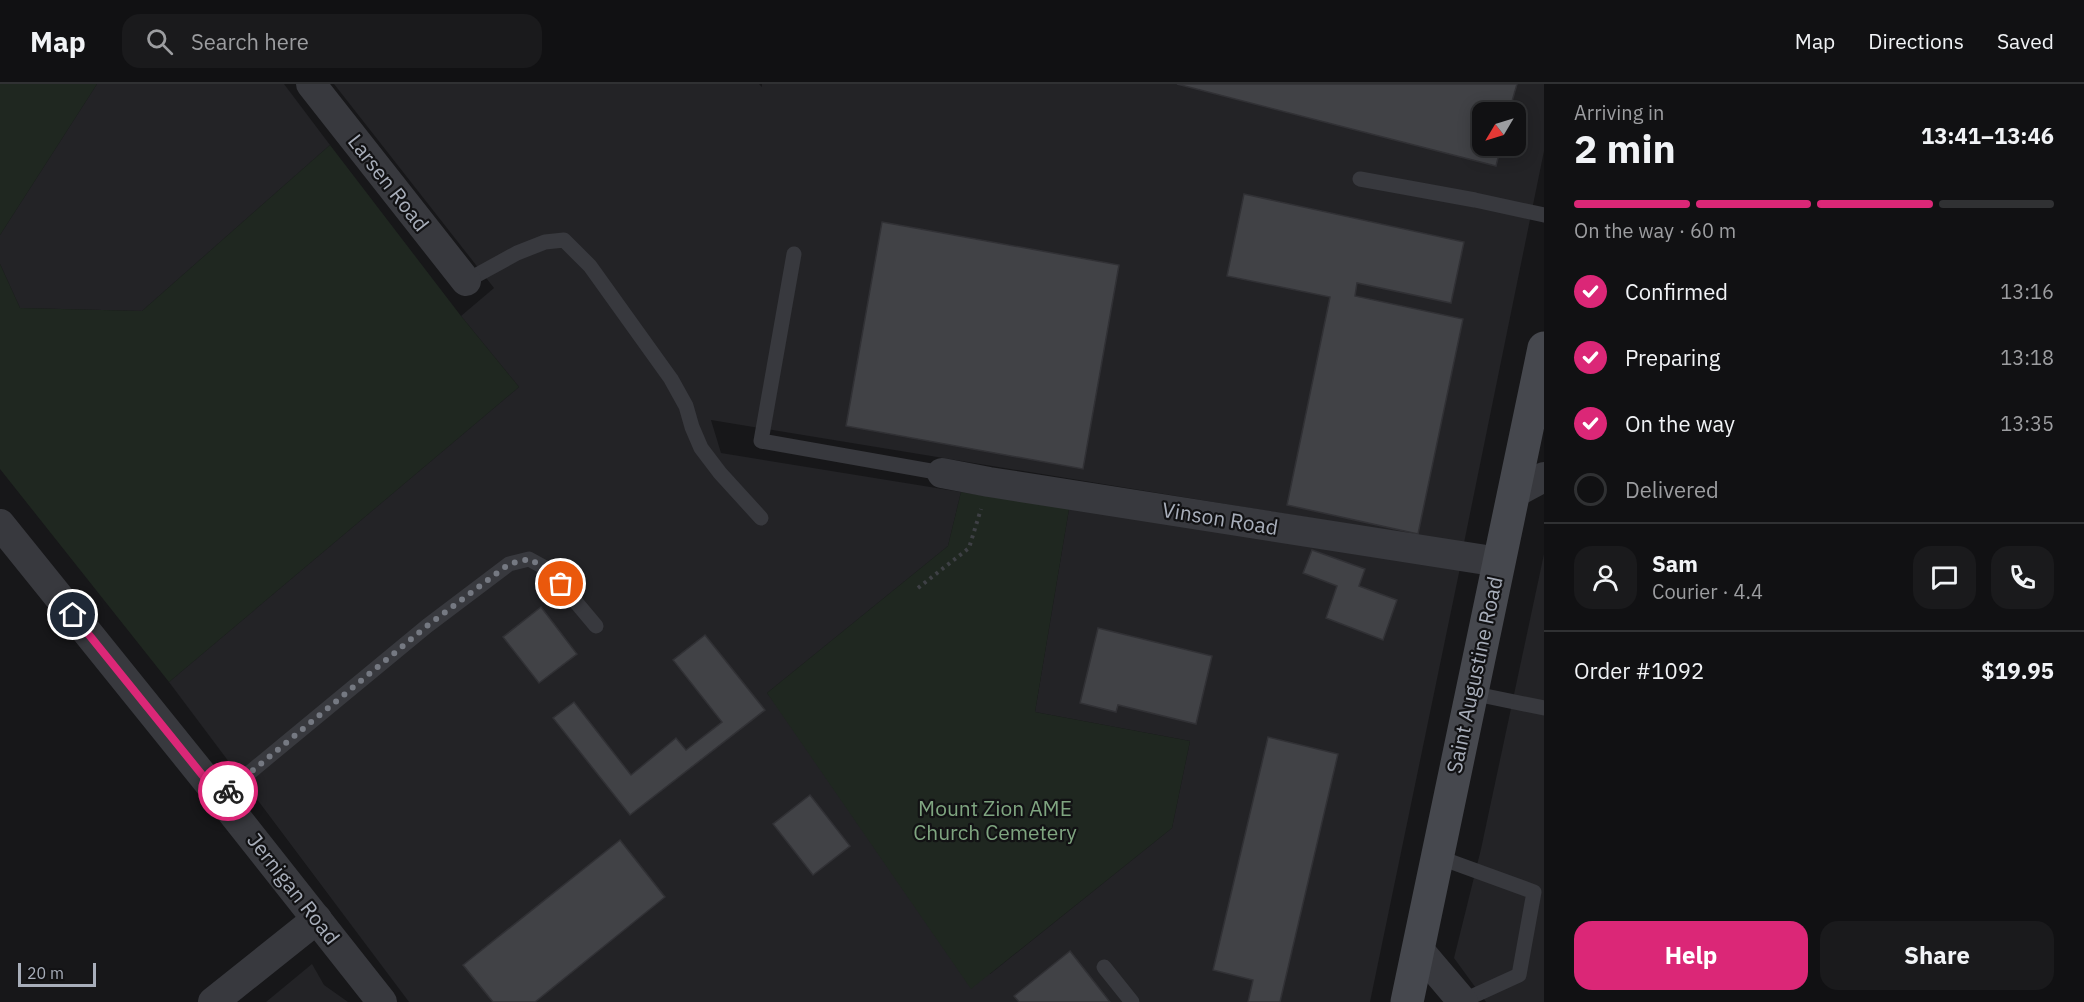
<!DOCTYPE html>
<meta charset="utf-8">
<style>
:root{--surface:#111113;--page:#1a1a1c;--text:#f1f3f6;--muted:#9c9da0;--line:#303133;--accent:#db2777}
body{margin:0;font-family:"IBM Plex Sans",sans-serif;background:var(--page);color:var(--text);height:100vh;display:flex;flex-direction:column;font-size:22px;white-space:nowrap}
*{box-sizing:border-box;margin:0}
p{font-size:20px;color:var(--muted)}
.icon{flex:none;width:33px;height:33px;fill:none;stroke:currentColor;stroke-width:2;stroke-linecap:round;stroke-linejoin:round}
.map{position:relative;flex:1;overflow:hidden}
.side{display:flex;flex-direction:column;background:var(--surface);width:540px}
.side>*{flex:none}
.needle{width:39px;rotate:232deg}
.tools{position:absolute;left:1472px;top:18px;display:grid;gap:12px}
.tools a{display:grid;place-items:center;width:54px;height:54px;border-radius:12px;background:var(--surface);box-shadow:0 3px 15px #0003,0 0 0 2px var(--line);font-size:30px}
.scale{position:absolute;left:18px;bottom:15px;width:78px;box-sizing:border-box;padding-left:6px;border:3px solid #a8aeba;border-top:0;font-size:16px;line-height:21px;white-space:nowrap;color:#a8aeba;-webkit-text-stroke:4px #121214;paint-order:stroke}
.pin{position:absolute;display:grid;place-items:center;width:51px;height:51px;color:#fff;margin:-26px;border:3px solid #fff;border-radius:50%;box-shadow:0 2px 6px #0007}
.courier{position:absolute;display:grid;place-items:center;width:60px;height:60px;margin:-30px;border:4px solid #db2777;border-radius:50%;background:#fff;color:#222;box-shadow:0 2px 8px #0007}
.headline em{font-style:normal;font-weight:800}
.headline div{display:flex;flex-direction:column-reverse}
.headline{display:flex;align-items:center;justify-content:space-between;height:102px;padding:0 30px}
h1{font-size:39px;font-weight:800;line-height:45px}
.bar{display:grid;grid-template-columns:repeat(4,1fr);gap:9px 6px;align-content:center;height:72px;padding:0 30px}
.bar i{height:8px;border-radius:4px;background:var(--line)}
.bar .active{background:var(--accent)}
.bar p{grid-column:span 4}
.line{display:flex;align-items:center;gap:15px;padding:0 30px;border-top:2px solid var(--line)}
.line div{flex:1}
.round{display:grid;place-items:center;flex:none;width:63px;height:63px;border-radius:18px;background:var(--page)}
ol{padding:0 30px;list-style:none}
li{display:flex;align-items:center;gap:18px;height:66px}
li p{margin-inline-start:auto}
li .icon{padding:6px;border-radius:50%;background:var(--accent);color:#fff;stroke-width:4}
li:last-child{color:var(--muted)}
li i{width:33px;height:33px;border:3px solid var(--line);border-radius:50%}
.button{display:flex;gap:12px;margin-top:auto;padding:12px 30px}
.button a{flex:1;height:69px;border-radius:18px;background:var(--accent);color:#fff;font-size:24px;font-weight:800;line-height:69px;text-align:center}
.button a+a{background:var(--page);color:var(--text)}
header{display:flex;align-items:center;gap:36px;box-sizing:border-box;height:84px;padding:0 30px;background:var(--surface);border-bottom:2px solid var(--line)}
header strong{font-size:28px}
nav{display:flex;gap:33px;margin-inline-start:auto;font-size:21px}
.search{width:420px;height:54px;background:var(--page);display:flex;align-items:center;gap:15px;box-sizing:border-box;padding:0 21px;border-radius:18px;color:var(--muted);font-size:22px}
main{display:flex;flex:1;min-height:0}
.map>svg:first-child{display:block}
.built{fill:#232326;fill-rule:evenodd}
.green{fill:#1f2720}
.building{fill:#414246;stroke:#313135;stroke-width:1.5}
.lines{fill:none;stroke-linecap:round;stroke-linejoin:round}
.path{stroke:#3e4045;stroke-width:4;stroke-dasharray:3 4.5;stroke-linecap:butt}
.lane{stroke:#38393e;stroke-width:15}
.street{stroke:#38393e;stroke-width:30}
.secondary{stroke:#46484e;stroke-width:33}
.done{stroke:#757982;stroke-width:6;stroke-dasharray:0 10.8}
.route{stroke:#db2777;stroke-width:8}
.labels{text-anchor:middle;stroke-width:4.5;stroke-linejoin:round;paint-order:stroke}
.street-label{font-size:21px;fill:#a8aeba;stroke:#121214}
.park-label{font-size:21px;fill:#7fa580;stroke:#121214}
</style>
<header>
<strong>Map</strong>
<div class="search"><svg class="icon" aria-label="search" viewBox="0 0 24 24"><circle cx="10" cy="10" r="6"/><path d="M15 15l6 6"/></svg>Search here</div>
<nav><a>Map</a><a>Directions</a><a>Saved</a></nav>
</header>
<main>
<div class="map">
<svg width="1544" height="918" viewBox="0 0 1544 918">
<rect width="100%" height="100%" fill="#171719"/>
<g class="built">
<polygon points="97,0 284,0 330,61 142,227 20,224 0,180 0,151"/>
<path d="M334 0H759L762 3V0H1544V67L1464 459 711 336 721 369 961 408 948 462 767 609 990 890 1172 744 1190 657 1035 628 1069 425 1460 484 1370 918H409L169 598 519 303 461 232 494 204ZM1482 28H1515V62H1482Z"/>
<polygon points="1544,470 1544,918 1486,918 1454,874 1481,765"/>
<polygon points="312,880 324,901 348,918 266,918"/>
</g>
<g class="green">
<polygon points="0,0 97,0 0,151"/>
<polygon points="330,61 461,232 519,303 169,598 0,385 0,180 20,224 142,227"/>
<polygon points="961,408 1069,425 1035,628 1190,657 1172,744 971,905 767,609 948,462"/>
</g>
<g class="building">
<polygon points="1177,0 1517,0 1509,28 1482,28 1482,62 1501,62 1496,82"/>
<polygon points="1244,110 1464,158 1451,219 1357,199 1355,212 1463,235 1418,450 1287,421 1330,213 1227,192"/>
<polygon points="882,138 1119,181 1083,385 846,342"/>
<polygon points="1312,466 1365,485 1359,502 1397,516 1383,556 1326,534 1337,502 1303,489"/>
<polygon points="541,523 577,570 539,599 503,553"/>
<polygon points="1098,544 1212,572 1196,640 1118,621 1116,628 1080,619"/>
<polygon points="705,551 765,626 630,731 553,634 574,618 631,691 676,654 686,666 722,638 673,576"/>
<polygon points="1268,653 1338,670 1280,918 1248,918 1253,896 1213,886"/>
<polygon points="810,711 850,762 813,791 773,740"/>
<polygon points="620,756 665,813 535,918 493,918 463,881"/>
<polygon points="1070,867 1110,918 1019,918 1014,912"/>
</g>
<g class="lines">
<polyline class="path" points="918,504 969,464 981,425"/>
<g class="lane">
<polyline points="1360,95 1475,116 1544,131"/>
<polyline points="794,170 761,357 942,389"/>
<polyline points="466,197 517,169 545,158 564,156 590,182 671,295 686,322 692,343 701,364 720,389 761,434"/>
<polyline points="1471,609 1544,624"/>
<polyline points="220,713 427,542 509,480 529,475 549,486 596,542"/>
<polyline points="1438,773 1534,808 1519,891 1462,917"/>
<polyline points="1104,883 1132,918"/>
</g>
<g class="street">
<polyline points="311,0 466,197"/>
<polyline points="942,389 989,398 1499,478"/>
<polyline points="1514,409 1544,393"/>
<polyline points="0,440 220,713 382,918"/>
<polyline points="1418,865 1463,918"/>
<polyline points="213,918 317,835"/>
</g>
<polyline class="secondary" points="1407,918 1544,264"/>
</g>
<g class="lines">
<polyline class="done" points="228,707 427,542 509,480 529,475 549,486 561,500"/>
<polyline class="route" points="73,531 220,713 228,707"/>
</g>
<g class="labels">
<g class="street-label">
<text transform="translate(388 99) rotate(52)" y="7">Larsen Road</text>
<text transform="translate(1220 435) rotate(9)" y="7">Vinson Road</text>
<text transform="translate(1475 591) rotate(-78)" y="7">Saint Augustine Road</text>
<text transform="translate(293 805) rotate(52)" y="7">Jernigan Road</text>
</g>
<g class="park-label">
<text x="995" y="732">Mount Zion AME<tspan x="995" dy="24">Church Cemetery</tspan></text>
</g>
</g>
</svg>
<div class="tools">
<a><svg class="needle" viewBox="-14 -14 28 28"><path d="M0-13l5 13h-10z" fill="#e53935"/><path d="M0 13l5-13h-10z" fill="#9c9da0"/></svg></a>
</div>
<div class="scale">20 m</div>
<div class="pin" style="left:561px;top:500px;background:#ea580c"><svg class="icon" aria-label="bag" viewBox="0 0 24 24"><path d="M5 8h14l-1 12H6zM9 8a3 3 0 0 1 6 0"/></svg></div>
<div class="pin" style="left:73px;top:531px;background:#1f2937"><svg class="icon" aria-label="home" viewBox="0 0 24 24"><path d="M3 11l9-7 9 7M6 9v11h12V9"/></svg></div>
<div class="courier" style="left:228px;top:707px"><svg class="icon" aria-label="bike" viewBox="0 0 24 24"><circle cx="6" cy="16" r="4"/><circle cx="18" cy="16" r="4"/><path d="M6 16l4-8h5l3 8M10 8l3 8H6M13 5h3"/></svg></div>
</div>
<section class="side">
<div class="headline"><div><h1>2 min</h1><p>Arriving in</p></div><em>13:41–13:46</em></div>
<div class="bar"><i class="active"></i><i class="active"></i><i class="active"></i><i></i><p>On the way · 60 m</p></div>
<ol>
<li><svg class="icon" aria-label="check" viewBox="0 0 24 24"><path d="M5 12l5 5 9-10"/></svg>Confirmed<p>13:16</p></li>
<li><svg class="icon" aria-label="check" viewBox="0 0 24 24"><path d="M5 12l5 5 9-10"/></svg>Preparing<p>13:18</p></li>
<li><svg class="icon" aria-label="check" viewBox="0 0 24 24"><path d="M5 12l5 5 9-10"/></svg>On the way<p>13:35</p></li>
<li><i></i>Delivered</li>
</ol>
<div class="line" style="height:108px"><a class="round"><svg class="icon" aria-label="person" viewBox="0 0 24 24"><circle cx="12" cy="8" r="4"/><path d="M4 21q1-7 8-7t8 7"/></svg></a><div><b>Sam</b><p>Courier · 4.4</p></div><a class="round"><svg class="icon" aria-label="chat" viewBox="0 0 24 24"><path d="M4 5h16v11H9l-5 4z"/></svg></a><a class="round"><svg class="icon" aria-label="phone" viewBox="0 0 24 24"><path d="M5 4h4l2 5-3 2q2 4 5 5l2-3 5 2v4C11 20 4 13 5 4z"/></svg></a></div>
<div class="line" style="height:78px"><div>Order #1092</div><b>$19.95</b></div>
<div class="button"><a>Help</a><a>Share</a></div>
</section>
</main>
